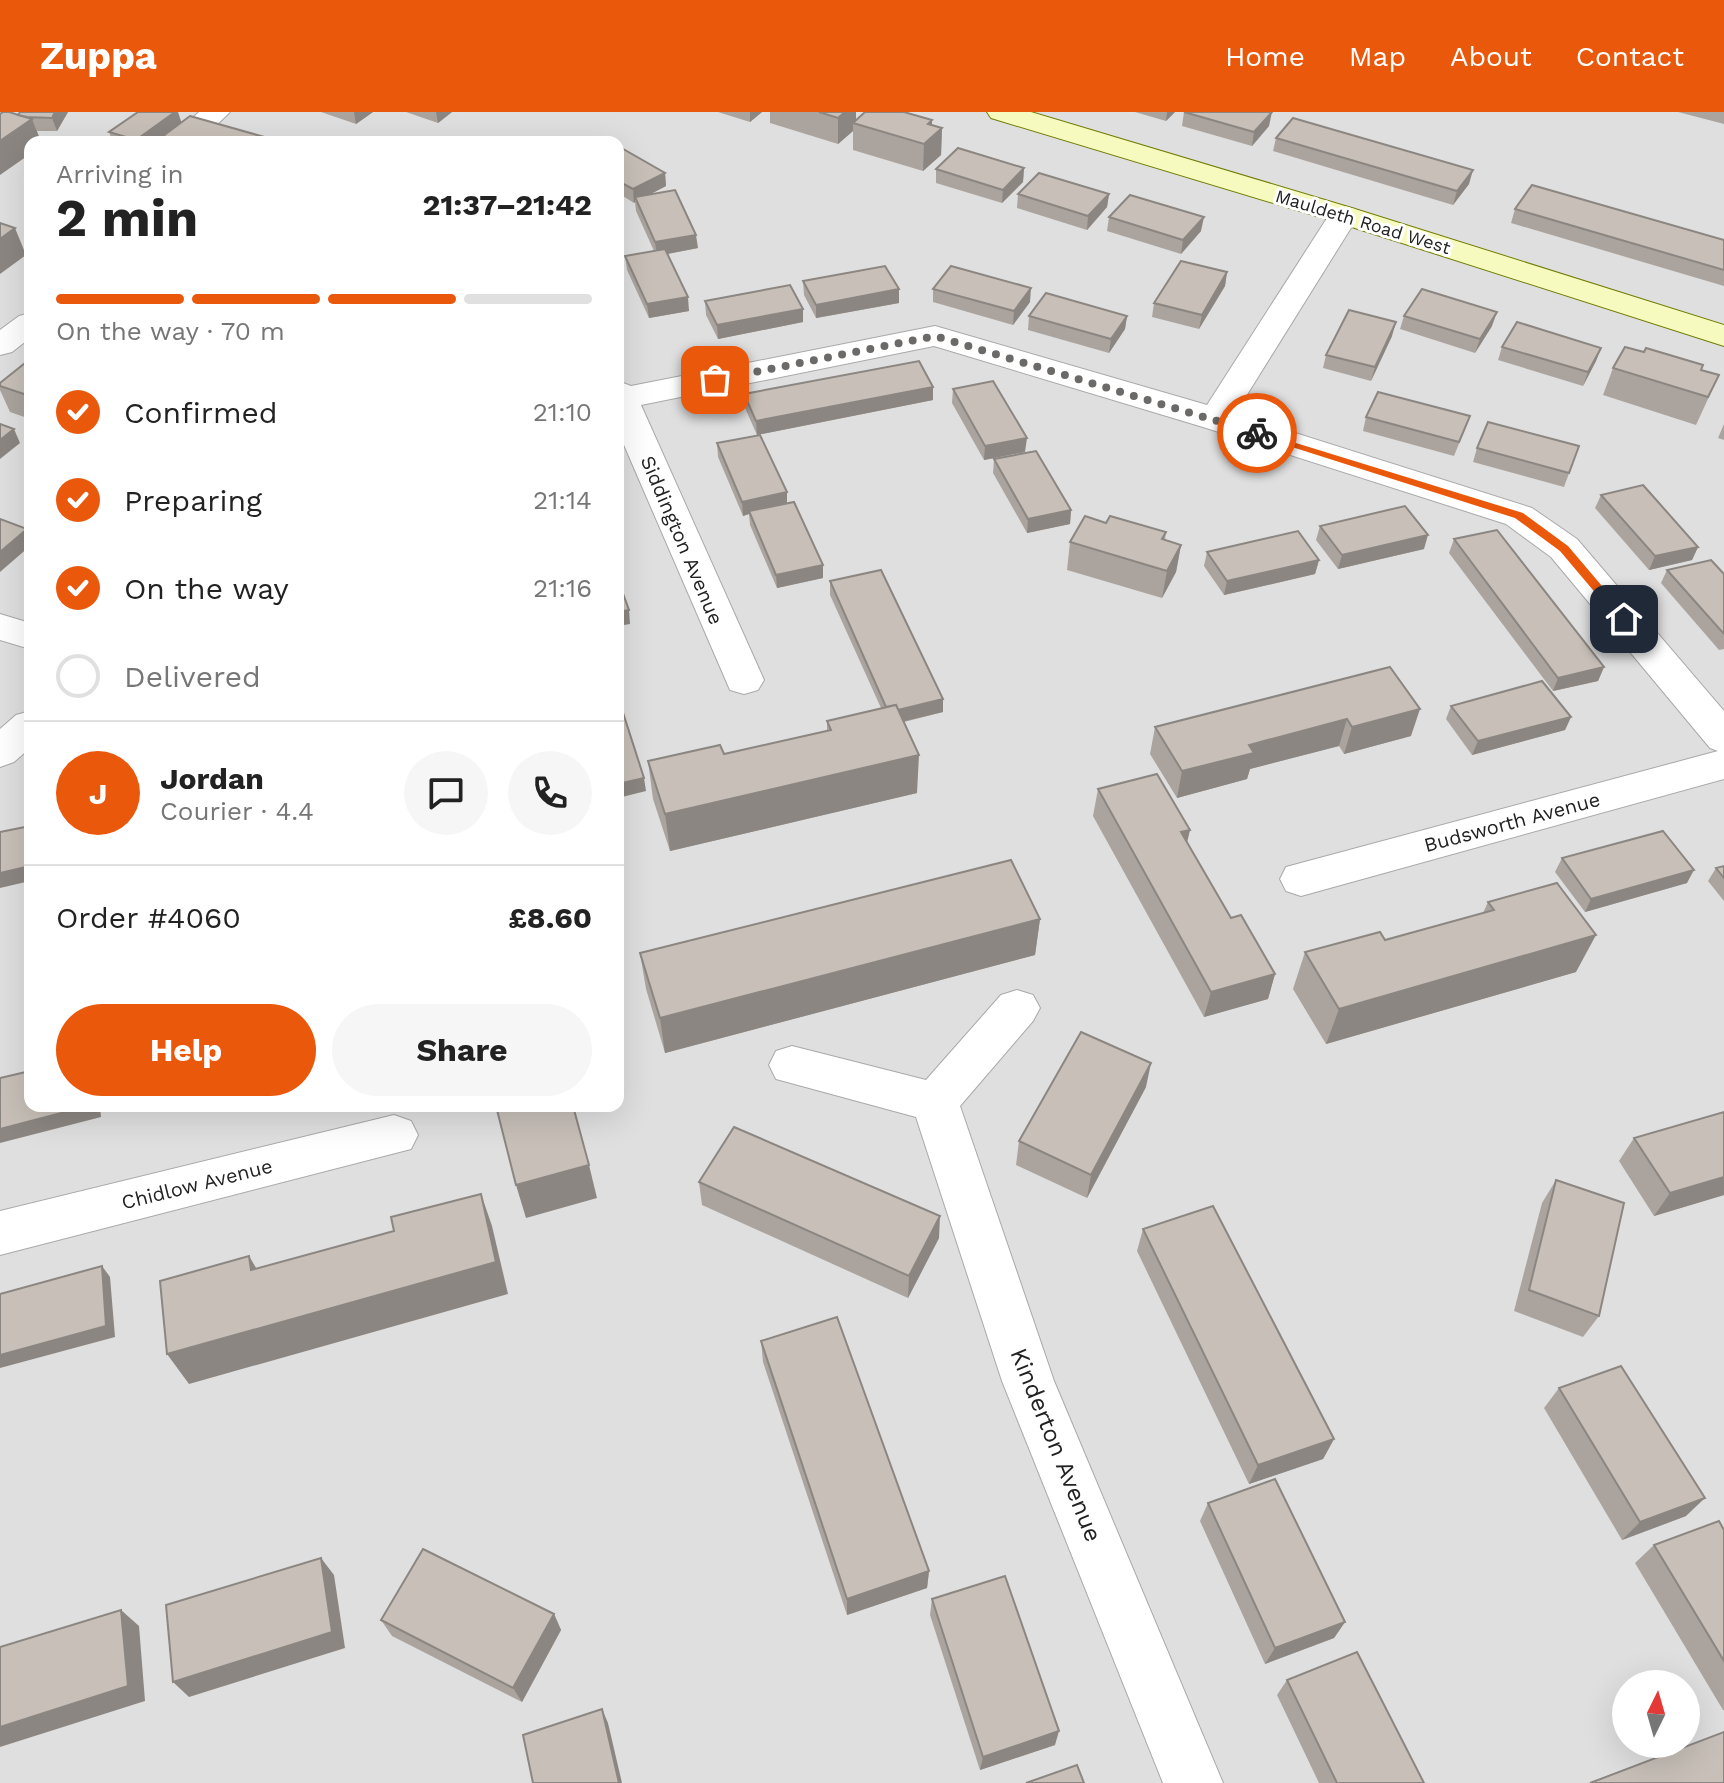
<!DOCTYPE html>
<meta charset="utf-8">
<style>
:root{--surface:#fff;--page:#f6f6f6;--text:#222;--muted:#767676;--line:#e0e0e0;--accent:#ea580c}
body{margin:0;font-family:"Work Sans",sans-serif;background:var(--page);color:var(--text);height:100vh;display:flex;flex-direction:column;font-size:30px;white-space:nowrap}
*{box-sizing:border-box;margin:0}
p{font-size:26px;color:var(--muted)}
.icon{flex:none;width:44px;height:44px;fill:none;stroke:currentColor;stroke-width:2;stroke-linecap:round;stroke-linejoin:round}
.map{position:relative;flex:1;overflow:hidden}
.drawer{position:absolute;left:24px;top:24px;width:600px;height:976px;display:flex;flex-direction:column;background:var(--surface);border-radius:16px;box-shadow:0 8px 32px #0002}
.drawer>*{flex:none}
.needle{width:52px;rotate:5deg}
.buttons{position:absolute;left:1612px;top:1558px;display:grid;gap:16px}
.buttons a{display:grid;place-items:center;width:88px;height:88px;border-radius:50%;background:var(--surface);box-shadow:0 8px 32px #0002;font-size:40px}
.pin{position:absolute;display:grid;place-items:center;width:68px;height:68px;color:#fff;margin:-34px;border-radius:16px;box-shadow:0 4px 12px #0006}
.courier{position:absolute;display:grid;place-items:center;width:80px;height:80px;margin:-40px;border:6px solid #ea580c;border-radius:50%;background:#fff;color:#222;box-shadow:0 2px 10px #0007}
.overview em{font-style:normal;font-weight:700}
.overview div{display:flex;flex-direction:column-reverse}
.overview{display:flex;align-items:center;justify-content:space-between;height:136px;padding:0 32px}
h1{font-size:52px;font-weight:700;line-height:60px}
.bar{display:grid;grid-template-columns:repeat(4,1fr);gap:12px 8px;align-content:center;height:96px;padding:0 32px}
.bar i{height:10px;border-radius:6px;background:var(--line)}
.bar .active{background:var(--accent)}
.bar p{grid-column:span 4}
.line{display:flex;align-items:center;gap:20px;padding:0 32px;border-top:2px solid var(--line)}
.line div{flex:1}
.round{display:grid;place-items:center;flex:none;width:84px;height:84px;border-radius:42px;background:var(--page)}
ol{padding:0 32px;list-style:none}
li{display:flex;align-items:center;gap:24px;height:88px}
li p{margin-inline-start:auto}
li .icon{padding:8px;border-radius:50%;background:var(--accent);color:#fff;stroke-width:4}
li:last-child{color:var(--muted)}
li i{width:44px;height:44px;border:4px solid var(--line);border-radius:50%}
.cta{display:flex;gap:16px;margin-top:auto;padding:16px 32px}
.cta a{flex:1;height:92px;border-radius:48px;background:var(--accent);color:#fff;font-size:32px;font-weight:700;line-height:92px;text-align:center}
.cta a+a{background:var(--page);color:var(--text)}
header{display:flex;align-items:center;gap:48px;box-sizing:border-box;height:112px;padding:0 40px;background:var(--accent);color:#fff}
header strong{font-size:38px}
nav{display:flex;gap:44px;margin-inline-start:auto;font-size:28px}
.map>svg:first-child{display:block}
.residential{fill:#e0dfdf;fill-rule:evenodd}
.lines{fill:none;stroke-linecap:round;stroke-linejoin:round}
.street-casing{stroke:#a9a9a9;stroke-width:2}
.secondary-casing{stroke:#707d05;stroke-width:2}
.street{fill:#fff;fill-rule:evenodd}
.secondary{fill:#f7fabf;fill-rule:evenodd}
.wall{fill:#aba49e}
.shaded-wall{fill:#8b8681}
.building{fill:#c7bfb8;stroke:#8b8681;stroke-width:2}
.route{fill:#ea580c}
.done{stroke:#6b6a68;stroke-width:8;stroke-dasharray:0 14.4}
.labels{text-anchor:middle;stroke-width:6;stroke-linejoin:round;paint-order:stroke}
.far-street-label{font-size:18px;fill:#222;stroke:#fff}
.street-label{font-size:20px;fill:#222;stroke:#fff}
.near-street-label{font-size:24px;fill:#222;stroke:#fff}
</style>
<header>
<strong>Zuppa</strong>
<nav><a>Home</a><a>Map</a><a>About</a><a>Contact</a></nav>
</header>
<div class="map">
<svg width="1724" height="1671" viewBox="0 0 1724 1671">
<rect width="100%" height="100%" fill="#f2efe9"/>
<path class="residential" d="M0 0H1724V1671H0ZM30 30H618V994H30ZM1626 1572H1686V1632H1626Z"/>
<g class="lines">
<g class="street-casing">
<g id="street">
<polygon points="199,0 230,0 199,30 167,30"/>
<polygon points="1344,94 1355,97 1359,103 1235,302 1532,396 1577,427 1724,599 1724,667 1301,784 1286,779 1280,767 1286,755 1718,639 1710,636 1551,445 1506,412 1203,315 934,234 641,293 764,568 758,578 744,582 730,578 618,319 618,269 631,274 935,214 1207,293 1329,103 1333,97"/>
<polygon points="30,201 30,226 12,240 0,243 0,218 19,204"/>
<polygon points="0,502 30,511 30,537 0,528"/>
<polygon points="30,599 30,636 14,650 0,655 0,617 16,603"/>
<polygon points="1017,878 1033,883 1040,896 1033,909 960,994 1054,1269 1223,1671 1163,1671 1002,1269 916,1005 776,967 769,953 776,939 792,934 926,968 1001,883"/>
<polygon points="394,1003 411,1009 418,1023 411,1037 0,1143 0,1099"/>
</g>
</g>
<g class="secondary-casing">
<polygon id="secondary" points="987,0 1031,0 1355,97 1724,213 1724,234 1333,109 991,6"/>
</g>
<use href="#street" class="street"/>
<use href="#secondary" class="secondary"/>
</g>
<g class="wall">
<polygon points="68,0 57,19 37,19 41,30 18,3"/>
<polygon points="321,0 373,0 356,12"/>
<polygon points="406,0 452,0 438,11"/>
<polygon points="718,0 762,0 750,10"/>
<polygon points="770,0 856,0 856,8 932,13 942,16 941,43 923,59 853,38 853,19 838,32 770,11"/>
<polygon points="1135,0 1175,0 1166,9"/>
<polygon points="1184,0 1269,14 1252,34 1182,14"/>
<polygon points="1678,0 1724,0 1724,12"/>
<polygon points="181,11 282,30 165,30 164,25 156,30 113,30 109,20"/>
<polygon points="1276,26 1469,72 1453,93 1273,39"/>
<polygon points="618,34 665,61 666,74 649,83 698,136 667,142 689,199 649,206 627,158 625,144 654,139 636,99 635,90 634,91 618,81"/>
<polygon points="1024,56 1023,70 1002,91 936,71 936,57"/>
<polygon points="1018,82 1109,82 1107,95 1087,118 1017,96"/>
<polygon points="1515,97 1724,128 1724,174 1511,111"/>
<polygon points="1109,105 1201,119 1181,142 1107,119"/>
<polygon points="1227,160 1225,174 1199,217 1152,205 1154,191"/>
<polygon points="803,169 899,191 816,206 804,183"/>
<polygon points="933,177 1030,190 1013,213 933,190"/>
<polygon points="705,189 803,197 803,210 718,227 706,203"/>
<polygon points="1029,204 1127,204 1125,217 1109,241 1028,218"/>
<polygon points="1404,204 1492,214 1475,241 1400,217"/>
<polygon points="1392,224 1371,269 1323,256 1326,243"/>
<polygon points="1502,235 1601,236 1596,249 1583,274 1498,248"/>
<polygon points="1644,240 1719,263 1696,313 1603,283 1613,256"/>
<polygon points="30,247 30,307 10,300 0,278 0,271"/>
<polygon points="933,275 933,288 757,323 745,296 744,282"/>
<polygon points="953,277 1025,340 984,348 952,291"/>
<polygon points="1470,304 1454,344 1363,319 1366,305"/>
<polygon points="1724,312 1724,328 1718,326"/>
<polygon points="717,331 787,380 787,391 823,466 777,476 750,413 749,402 743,404 718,345"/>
<polygon points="1579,334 1564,375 1473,350 1477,336"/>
<polygon points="994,347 1071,398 1070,412 1027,421 993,361"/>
<polygon points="1601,383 1698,435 1692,448 1649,458 1595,396"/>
<polygon points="1320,414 1424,437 1338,457 1316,428"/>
<polygon points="1166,420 1165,428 1181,433 1176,460 1162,486 1067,458 1070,430"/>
<polygon points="1454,427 1604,555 1598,569 1553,579 1449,441"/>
<polygon points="1207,440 1319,448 1315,462 1224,483 1204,454"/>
<polygon points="1667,458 1724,462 1724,537 1719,538 1661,471"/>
<polygon points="830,469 943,587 943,600 904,610 917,681 670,739 653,687 648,649 724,642 827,619 827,609 881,596 830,483"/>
<polygon points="1390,555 1411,624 1344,642 1339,634 1250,657 1247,667 1177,686 1150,642 1155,615"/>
<polygon points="1451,594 1571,605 1565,618 1472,643 1446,607"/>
<polygon points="1098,677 1187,731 1231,806 1275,862 1268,887 1204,905 1093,704"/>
<polygon points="1562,746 1687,771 1585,800 1555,760"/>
<polygon points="1724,754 1724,789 1708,769 1716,756"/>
<polygon points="1488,790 1576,860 1326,932 1293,877 1305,840 1385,828 1483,801"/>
<polygon points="1040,807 1035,843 665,941 646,877 640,841"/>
<polygon points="1146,975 1087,1086 1016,1053 1019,1029"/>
<polygon points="1724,1000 1724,1083 1654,1104 1619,1049 1634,1026"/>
<polygon points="1556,1068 1599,1204 1583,1225 1514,1199 1542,1091"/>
<polygon points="699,1070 939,1126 908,1186 702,1093"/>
<polygon points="1143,1117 1334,1327 1323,1347 1249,1372 1137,1139"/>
<polygon points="761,1229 929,1459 927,1476 847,1503 763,1250"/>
<polygon points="1559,1276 1686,1404 1622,1428 1544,1296"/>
<polygon points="1208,1391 1345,1510 1334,1526 1265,1552 1200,1409"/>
<polygon points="1724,1418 1724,1598 1723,1598 1635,1451 1654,1433"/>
<polygon points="932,1487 1055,1633 980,1658 930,1503"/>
<polygon points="554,1502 561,1518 522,1590 392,1524 381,1508"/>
<polygon points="1287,1568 1424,1671 1319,1671 1277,1583"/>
</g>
<g class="shaded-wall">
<polygon points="55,0 68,0 57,19 52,6"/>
<polygon points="175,0 178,0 182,12 156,30 136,30 136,28"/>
<polygon points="354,0 373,0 356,12"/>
<polygon points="436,0 452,0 438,11"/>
<polygon points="750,0 762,0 750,10"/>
<polygon points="843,0 856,0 856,12 853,11 853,19 838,32 838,6"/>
<polygon points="1167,0 1175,0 1166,9"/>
<polygon points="1272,0 1269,14 1252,34 1254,20"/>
<polygon points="32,7 41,30 30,30 30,42 0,63 0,29"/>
<polygon points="932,8 932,26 942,16 941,43 923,59 924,32 928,12"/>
<polygon points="1024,56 1023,70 1002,91 1003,78"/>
<polygon points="1473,58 1469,72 1453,93 1457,79"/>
<polygon points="665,61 666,74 637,89 635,85 635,90 634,91 633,77"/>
<polygon points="1109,82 1107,95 1087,118 1088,104"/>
<polygon points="1204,105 1201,119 1181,142 1183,128"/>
<polygon points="15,116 26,143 0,162 0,127"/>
<polygon points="696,123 698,136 657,144 655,130"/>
<polygon points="1227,160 1225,174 1199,217 1202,203"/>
<polygon points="1031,176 1030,190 1013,213 1014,199"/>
<polygon points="899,177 899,191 816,206 816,193"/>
<polygon points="688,185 689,199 649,206 647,192"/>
<polygon points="803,197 803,210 718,227 717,213"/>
<polygon points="1497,200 1492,214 1475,241 1480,227"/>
<polygon points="1127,204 1125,217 1109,241 1111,227"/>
<polygon points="1396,210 1392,224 1371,269 1375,255"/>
<polygon points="1601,236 1596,249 1583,274 1588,260"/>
<polygon points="933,275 933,288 757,323 756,309"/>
<polygon points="14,317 20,331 0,347 0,328"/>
<polygon points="1027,326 1025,340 984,348 985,334"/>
<polygon points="787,380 787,394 749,399 749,402 743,404 742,390"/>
<polygon points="1071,398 1070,412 1027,421 1028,407"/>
<polygon points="27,417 30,423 30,434 0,460 0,440"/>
<polygon points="1428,423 1424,437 1338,457 1342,443"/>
<polygon points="1181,433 1176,460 1162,486 1167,459"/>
<polygon points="1698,435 1692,448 1649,458 1655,444"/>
<polygon points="1319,448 1315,462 1224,483 1227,469"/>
<polygon points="823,453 823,466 777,476 776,463"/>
<polygon points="629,498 630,512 618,514 618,500"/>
<polygon points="1604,555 1598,569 1553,579 1558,566"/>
<polygon points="943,587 943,600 888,613 888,600"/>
<polygon points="1420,597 1411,624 1344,642 1352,615"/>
<polygon points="1571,605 1565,618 1472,643 1478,629"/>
<polygon points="1347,607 1339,634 1250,657 1247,667 1177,686 1182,659 1249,633"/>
<polygon points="919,643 917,681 670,739 665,702"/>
<polygon points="644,666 646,679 618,686 618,672"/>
<polygon points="1190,718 1184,744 1181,720"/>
<polygon points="30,754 30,769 0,776 0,761"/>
<polygon points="1694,758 1687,771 1585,800 1591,787"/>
<polygon points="1040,807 1035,843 665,941 660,906"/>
<polygon points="1596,823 1576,860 1326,932 1339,897"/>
<polygon points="1275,862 1268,887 1204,905 1211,880"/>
<polygon points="1151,951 1146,975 1087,1086 1091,1063"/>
<polygon points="88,994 100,994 101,1005 0,1031 0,1017"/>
<polygon points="589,1053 597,1086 526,1106 516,1073"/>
<polygon points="1724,1065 1724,1083 1654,1104 1670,1081"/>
<polygon points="481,1082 492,1114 508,1182 189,1272 167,1242"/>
<polygon points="940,1104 939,1126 908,1186 909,1164"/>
<polygon points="249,1144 268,1176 251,1158"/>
<polygon points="102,1154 110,1165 115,1225 0,1256 0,1243"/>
<polygon points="1334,1327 1323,1347 1249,1372 1258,1353"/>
<polygon points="1705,1386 1686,1404 1622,1428 1640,1410"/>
<polygon points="321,1446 334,1463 345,1536 189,1585 173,1570"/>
<polygon points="929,1459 927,1476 847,1503 847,1487"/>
<polygon points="121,1498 139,1514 145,1589 0,1635 0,1615"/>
<polygon points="554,1502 561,1518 522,1590 513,1576"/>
<polygon points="1345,1510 1334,1526 1265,1552 1275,1536"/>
<polygon points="602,1597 608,1611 622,1671 619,1671"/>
<polygon points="1059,1619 1055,1633 980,1658 983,1645"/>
</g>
<g class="building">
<polygon points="3,0 9,0 32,7 0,29 0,2"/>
<polygon points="20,0 55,0 52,6 27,5 18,3"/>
<polygon points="138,0 175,0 136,28 109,20"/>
<polygon points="819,0 845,0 838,6"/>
<polygon points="865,0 904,0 932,8 928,12 942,16 924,32 853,11"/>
<polygon points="1184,0 1272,0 1254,20"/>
<polygon points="190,4 282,30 185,30 163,24"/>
<polygon points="1293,6 1473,58 1457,79 1276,26"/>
<polygon points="557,25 559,30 524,30"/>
<polygon points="618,34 665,61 633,77 618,69"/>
<polygon points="958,36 1024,56 1003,78 936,57"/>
<polygon points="1039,61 1109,82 1088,104 1018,82"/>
<polygon points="1532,73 1724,128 1724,158 1515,97"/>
<polygon points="675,78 696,123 655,130 635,85"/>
<polygon points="1130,83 1204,105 1183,128 1109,105"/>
<polygon points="0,111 15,116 0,127"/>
<polygon points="665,137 688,185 647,192 625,144"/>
<polygon points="1181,149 1227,160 1202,203 1154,191"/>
<polygon points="885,154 899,177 816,193 803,169"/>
<polygon points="951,154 1031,176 1014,199 933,177"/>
<polygon points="790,173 803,197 717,213 705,189"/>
<polygon points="1422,177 1497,200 1480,227 1404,204"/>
<polygon points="1046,181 1127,204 1111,227 1029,204"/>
<polygon points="1349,198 1396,210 1375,255 1326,243"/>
<polygon points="1517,210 1601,236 1588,260 1502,235"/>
<polygon points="1625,235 1644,240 1646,236 1703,253 1701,258 1719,263 1708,285 1613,256"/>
<polygon points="30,247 30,284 0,274 0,271"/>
<polygon points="919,249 933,275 756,309 744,282"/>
<polygon points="993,269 1027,326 985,334 953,277"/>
<polygon points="1378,280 1470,304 1459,330 1366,305"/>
<polygon points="1488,310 1579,334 1569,361 1477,336"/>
<polygon points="0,312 14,317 0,328"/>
<polygon points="760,323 787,380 742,390 717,331"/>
<polygon points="1036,339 1071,398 1028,407 994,347"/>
<polygon points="1643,373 1698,435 1655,444 1601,383"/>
<polygon points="794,390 823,453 776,463 749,399"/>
<polygon points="1405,394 1428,423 1342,443 1320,414"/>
<polygon points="1085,404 1106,411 1110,404 1166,420 1162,427 1181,433 1167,459 1070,430"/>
<polygon points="0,407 27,417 0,440"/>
<polygon points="1497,418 1604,555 1558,566 1454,427"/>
<polygon points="1298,419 1319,448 1227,469 1207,440"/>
<polygon points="1711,448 1724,462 1724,522 1667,458"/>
<polygon points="881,458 943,587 898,598 896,593 886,595 830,469"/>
<polygon points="618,468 629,498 618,500"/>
<polygon points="1390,555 1420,597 1352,615 1347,607 1249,633 1254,641 1182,659 1155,615"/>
<polygon points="1542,569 1571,605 1478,629 1451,594"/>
<polygon points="618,585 644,666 618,672"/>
<polygon points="896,593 919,643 665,702 648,649 720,633 724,642 831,618 827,609"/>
<polygon points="1157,662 1190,718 1181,720 1231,806 1241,803 1275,862 1211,880 1098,677"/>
<polygon points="30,714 30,754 0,761 0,720"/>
<polygon points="1663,719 1694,758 1591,787 1562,746"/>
<polygon points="1011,748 1040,807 660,906 640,841"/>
<polygon points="1724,754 1724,766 1716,756"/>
<polygon points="1557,771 1596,823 1339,897 1305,840 1380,820 1385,828 1494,798 1488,790"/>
<polygon points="1081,920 1151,951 1091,1063 1019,1029"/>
<polygon points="30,959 30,994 88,994 0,1017 0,966"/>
<polygon points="496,994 573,994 589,1053 516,1073"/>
<polygon points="1724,1000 1724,1065 1670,1081 1634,1026"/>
<polygon points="734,1015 940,1104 909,1164 699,1070"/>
<polygon points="1556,1068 1624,1091 1599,1204 1529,1178"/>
<polygon points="481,1082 496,1150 167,1242 160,1169 249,1144 251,1158 394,1119 391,1105"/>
<polygon points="1213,1094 1334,1327 1258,1353 1143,1117"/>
<polygon points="102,1154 106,1214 0,1243 0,1182"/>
<polygon points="837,1205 929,1459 847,1487 761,1229"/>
<polygon points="1621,1254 1705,1386 1640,1410 1559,1276"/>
<polygon points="1275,1367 1345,1510 1275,1536 1208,1391"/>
<polygon points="1719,1409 1724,1418 1724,1549 1654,1433"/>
<polygon points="423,1437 554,1502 513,1576 381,1508"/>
<polygon points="321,1446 332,1520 173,1570 166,1493"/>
<polygon points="1005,1464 1059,1619 983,1645 932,1487"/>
<polygon points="121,1498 128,1574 0,1615 0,1535"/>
<polygon points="1357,1540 1424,1671 1337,1671 1287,1568"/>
<polygon points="602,1597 619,1671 533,1671 523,1623"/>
<polygon points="1724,1620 1724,1671 1590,1671"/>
<polygon points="1077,1653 1084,1671 1026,1671"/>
</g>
<polygon class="route" points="1254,318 1523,401 1568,434 1630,507 1620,510 1560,439 1515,406 1254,323"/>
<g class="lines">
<polyline class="done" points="715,268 935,224 1257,321"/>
</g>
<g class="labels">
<g class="far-street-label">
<text transform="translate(1363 110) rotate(17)" y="6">Mauldeth Road West</text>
</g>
<g class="street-label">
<text transform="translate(682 428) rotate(67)" y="7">Siddington Avenue</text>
<text transform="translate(1512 710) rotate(-15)" y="7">Budsworth Avenue</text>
<text transform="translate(197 1072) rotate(-14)" y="7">Chidlow Avenue</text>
</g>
<g class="near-street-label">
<text transform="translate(1056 1333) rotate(68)" y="8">Kinderton Avenue</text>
</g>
</g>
</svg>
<div class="buttons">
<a><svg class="needle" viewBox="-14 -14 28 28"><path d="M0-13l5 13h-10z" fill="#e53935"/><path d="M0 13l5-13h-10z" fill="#767676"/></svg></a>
</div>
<div class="pin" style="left:715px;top:268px;background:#ea580c"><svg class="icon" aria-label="bag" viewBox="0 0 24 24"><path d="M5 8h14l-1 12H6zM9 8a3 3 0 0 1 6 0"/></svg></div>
<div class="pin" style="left:1624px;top:507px;background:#1f2937"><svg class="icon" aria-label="home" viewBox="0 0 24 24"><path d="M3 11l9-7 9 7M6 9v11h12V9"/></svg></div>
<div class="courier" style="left:1257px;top:321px"><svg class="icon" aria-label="bike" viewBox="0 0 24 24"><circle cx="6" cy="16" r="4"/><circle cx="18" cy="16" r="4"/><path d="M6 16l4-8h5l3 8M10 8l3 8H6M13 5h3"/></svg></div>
<section class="drawer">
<div class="overview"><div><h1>2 min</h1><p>Arriving in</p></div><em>21:37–21:42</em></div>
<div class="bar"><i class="active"></i><i class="active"></i><i class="active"></i><i></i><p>On the way · 70 m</p></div>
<ol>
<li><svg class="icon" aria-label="check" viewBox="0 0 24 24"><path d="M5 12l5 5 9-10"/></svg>Confirmed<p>21:10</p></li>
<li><svg class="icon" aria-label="check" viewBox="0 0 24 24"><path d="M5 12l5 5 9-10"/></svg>Preparing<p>21:14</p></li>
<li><svg class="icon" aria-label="check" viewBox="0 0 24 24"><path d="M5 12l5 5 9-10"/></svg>On the way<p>21:16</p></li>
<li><i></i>Delivered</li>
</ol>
<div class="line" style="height:144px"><b class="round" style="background:var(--accent);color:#fff">J</b><div><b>Jordan</b><p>Courier · 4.4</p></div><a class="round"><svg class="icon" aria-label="chat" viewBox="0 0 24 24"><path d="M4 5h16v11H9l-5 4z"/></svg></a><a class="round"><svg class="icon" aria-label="phone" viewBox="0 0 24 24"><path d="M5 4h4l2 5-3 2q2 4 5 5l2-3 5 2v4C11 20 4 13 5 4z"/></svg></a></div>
<div class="line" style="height:104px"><div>Order #4060</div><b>£8.60</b></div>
<div class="cta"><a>Help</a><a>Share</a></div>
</section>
</div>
